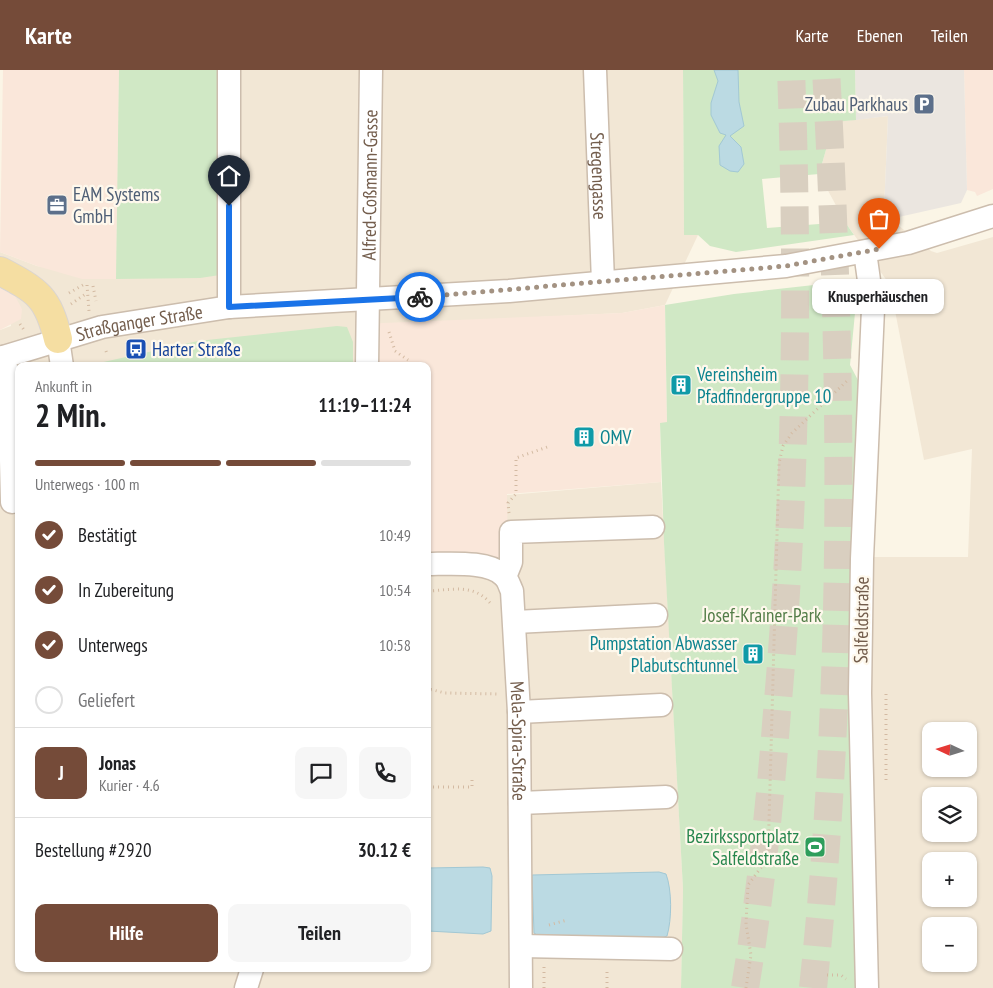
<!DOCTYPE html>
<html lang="de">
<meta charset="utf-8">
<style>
:root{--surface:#fff;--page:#f6f6f6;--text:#202124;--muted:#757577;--line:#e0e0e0;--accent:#754b39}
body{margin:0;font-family:"PT Sans Narrow",sans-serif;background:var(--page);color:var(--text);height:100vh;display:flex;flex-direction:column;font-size:19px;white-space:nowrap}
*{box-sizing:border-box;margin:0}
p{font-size:16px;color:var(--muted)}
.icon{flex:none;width:28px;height:28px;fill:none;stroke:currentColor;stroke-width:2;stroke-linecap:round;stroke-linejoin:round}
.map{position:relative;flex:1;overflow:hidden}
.sheet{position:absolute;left:15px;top:292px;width:416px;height:610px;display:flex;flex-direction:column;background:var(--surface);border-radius:10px;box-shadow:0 1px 4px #0004}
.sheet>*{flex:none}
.needle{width:32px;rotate:274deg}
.fabs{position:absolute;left:922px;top:652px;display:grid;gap:10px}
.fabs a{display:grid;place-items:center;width:55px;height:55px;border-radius:10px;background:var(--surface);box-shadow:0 1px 4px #0004;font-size:25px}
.pin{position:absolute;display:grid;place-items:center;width:42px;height:42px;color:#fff;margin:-51px -21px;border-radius:50% 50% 50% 0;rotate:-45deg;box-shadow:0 0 5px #0007}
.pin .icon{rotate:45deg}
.courier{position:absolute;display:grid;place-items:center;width:50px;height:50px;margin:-25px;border:4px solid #1a73e8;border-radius:50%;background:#fff;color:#222;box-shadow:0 1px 6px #0007}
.bubble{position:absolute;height:35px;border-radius:10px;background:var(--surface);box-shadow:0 1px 4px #0004;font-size:16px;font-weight:700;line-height:35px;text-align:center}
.overview em{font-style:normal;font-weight:700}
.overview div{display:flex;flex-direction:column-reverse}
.overview{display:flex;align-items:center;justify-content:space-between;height:85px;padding:0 20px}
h1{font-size:32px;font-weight:700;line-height:38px}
.bar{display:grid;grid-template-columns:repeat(4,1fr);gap:8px 5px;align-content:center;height:60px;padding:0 20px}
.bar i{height:6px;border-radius:4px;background:var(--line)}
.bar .selected{background:var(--accent)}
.bar p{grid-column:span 4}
.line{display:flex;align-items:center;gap:12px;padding:0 20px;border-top:1px solid var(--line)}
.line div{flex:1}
.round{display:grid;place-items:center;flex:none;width:52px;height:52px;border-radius:10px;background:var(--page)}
ol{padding:0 20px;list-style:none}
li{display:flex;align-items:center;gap:15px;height:55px}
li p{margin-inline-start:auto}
li .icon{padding:5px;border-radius:50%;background:var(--accent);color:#fff;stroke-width:4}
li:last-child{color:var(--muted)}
li i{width:28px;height:28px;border:2px solid var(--line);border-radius:50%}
.action{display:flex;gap:10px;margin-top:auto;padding:10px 20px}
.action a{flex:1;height:58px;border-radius:10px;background:var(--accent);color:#fff;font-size:20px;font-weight:700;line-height:58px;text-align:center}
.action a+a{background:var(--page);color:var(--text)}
header{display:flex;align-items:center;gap:30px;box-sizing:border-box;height:70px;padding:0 25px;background:var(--accent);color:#fff}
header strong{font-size:24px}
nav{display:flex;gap:28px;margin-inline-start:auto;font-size:18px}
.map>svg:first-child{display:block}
.residential{fill:#f2e7d5;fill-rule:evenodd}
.commercial{fill:#fae7da}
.industrial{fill:#ebe6e0}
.green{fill:#d0e8c5}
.water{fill:#bbdae3;stroke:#a2c8d4}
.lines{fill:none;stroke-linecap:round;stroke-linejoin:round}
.highway-tunnel{stroke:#d9cfc0;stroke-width:28;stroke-dasharray:28 14;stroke-linecap:butt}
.minor-casing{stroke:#ccbdad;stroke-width:25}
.major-casing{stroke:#dbd5d0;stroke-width:30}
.path{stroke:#d3baa2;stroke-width:3;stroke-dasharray:1 4;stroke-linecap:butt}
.minor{stroke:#fff;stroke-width:22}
.major{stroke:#f5dea2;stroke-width:28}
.done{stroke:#a39282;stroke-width:5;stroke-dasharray:0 9}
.route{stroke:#1a73e8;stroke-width:6}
.labels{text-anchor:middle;stroke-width:4.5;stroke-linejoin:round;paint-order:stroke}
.service-label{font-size:19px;fill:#4e5e75;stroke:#fef8ec;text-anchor:end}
.street-label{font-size:19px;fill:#735d4c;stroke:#fef8ec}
.transit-label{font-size:19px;fill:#164399;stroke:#fef8ec;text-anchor:start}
.culture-label{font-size:19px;fill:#0d838f;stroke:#fef8ec;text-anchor:start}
.park-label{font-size:19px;fill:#537d48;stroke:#fef8ec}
.leisure-label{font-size:19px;fill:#27864d;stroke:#fef8ec;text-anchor:end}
</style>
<header>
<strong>Karte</strong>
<nav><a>Karte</a><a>Ebenen</a><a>Teilen</a></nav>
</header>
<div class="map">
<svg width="993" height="918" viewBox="0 0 993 918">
<rect width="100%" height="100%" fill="#fbf5e6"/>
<g class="residential">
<polygon points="119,0 683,0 684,165 698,165 665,235 622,243 496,249 360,296 19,296 19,899 428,899 428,488 507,425 661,412 683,819 681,918 0,918 0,260 11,256 9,222 0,218 0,182 37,196 116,209"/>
<path d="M888 46 884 141 890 149 931 181 937 183 993 167V918H879L871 599 874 487H968L972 379 924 390 890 215 845 152 819 104 834 52ZM931 661H969V699H931ZM931 726H969V764H931ZM931 791H969V829H931ZM931 856H969V894H931Z"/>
</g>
<g class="commercial">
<polygon points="3,0 119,0 116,209 82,209 37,196 0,182"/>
<polygon points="964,0 993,0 993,119 977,126 975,122 967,120"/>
<polygon points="0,218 15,226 22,239 21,249 0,260"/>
<polygon points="665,235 667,353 660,354 661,412 507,424 508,489 428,488 428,296 360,296 359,254 622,243"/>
</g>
<polygon class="industrial" points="855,0 964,0 967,120 961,133 890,149 884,141 888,46 856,50"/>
<g class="green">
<polygon points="119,0 221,0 220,205 200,208 116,209"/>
<polygon points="683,0 855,0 856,50 834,52 819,104 762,109 767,158 845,152 854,165 736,182 710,176 698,165 684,165"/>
<polygon points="841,212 857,222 850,295 859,312 859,918 681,918 683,819 664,473 660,353 667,352 665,235 734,224"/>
<polygon points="337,256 347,257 353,272 353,296 96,296 99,293 198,271"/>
</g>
<g class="water">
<polygon points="714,0 738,0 739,32 744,56 730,66 741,77 744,94 738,102 730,101 720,95 719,76 726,65 720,63 711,45 711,33 718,11"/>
<polygon points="483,797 490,798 492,806 491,861 483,864 428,861 428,798"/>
<path d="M659 802 666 804C672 820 672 849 667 866L659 869 539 866 534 863 532 805Z"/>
</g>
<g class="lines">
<g class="highway-tunnel">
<path d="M745 918C760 827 770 734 777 642 796 429 799 214 791 0"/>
<path d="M813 918C846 613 843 306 826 0"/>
</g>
<g class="minor-casing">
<g id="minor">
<path id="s1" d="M595 0 603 212"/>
<polyline points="865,182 873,239 862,489 860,623 867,918"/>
<polyline points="229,237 229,0"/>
<polyline points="58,269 62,296"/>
<polyline points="3,287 9,308 12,432"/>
<path id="s2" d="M0 288 102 257 229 237 509 221 786 196 908 173 993 146"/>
<path id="s3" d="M367 296 371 0"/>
<path id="s4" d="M428 494C448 494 491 490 505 507 508 510 510 517 512 521L519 642 521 918"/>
<polyline points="505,507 511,492 511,462 653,457"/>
<polyline points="515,552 656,545"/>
<polyline points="519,642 661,635"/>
<polyline points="520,733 666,727"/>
<polyline points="522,876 671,879"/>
<polyline points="246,918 252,899"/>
</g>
</g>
<g class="major-casing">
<path id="major" d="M0 201C38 221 48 227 58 269"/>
</g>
<g class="path">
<polyline points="87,215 89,241"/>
<polyline points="93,216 96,231"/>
<polyline points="69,223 83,215"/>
<polyline points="71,234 87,223"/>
<polyline points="20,254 24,260"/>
<polyline points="389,262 395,281 408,290"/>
<polyline points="106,281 107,284"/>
<polyline points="509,443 508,433 516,424 516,388 550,376"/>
<path d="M428 521C452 520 474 513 491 534"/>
<polyline points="428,616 429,619 445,623 498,624"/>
<polyline points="886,624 886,711"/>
<polyline points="428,717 472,717 472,710"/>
<polyline points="549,855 567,850"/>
<polyline points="827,905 841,905 846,909"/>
<polyline points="544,918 544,896"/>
<polyline points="607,918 607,898"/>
<polyline points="746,918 751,885 746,854 748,815 768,788 779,393 783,376 792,363 849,309"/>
</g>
<use href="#minor" class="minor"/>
<use href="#major" class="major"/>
</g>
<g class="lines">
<polyline class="done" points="420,227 786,196 879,179"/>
<polyline class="route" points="229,136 229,237 420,227"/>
</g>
<defs>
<g id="parking-square" transform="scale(1.125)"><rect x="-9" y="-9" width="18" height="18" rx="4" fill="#5c6f8a" stroke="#fef8ec"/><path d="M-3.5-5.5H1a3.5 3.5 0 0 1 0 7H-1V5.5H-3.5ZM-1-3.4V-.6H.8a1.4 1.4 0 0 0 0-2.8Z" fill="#fff"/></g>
<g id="office-square" transform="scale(1.125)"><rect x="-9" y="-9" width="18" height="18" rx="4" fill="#5c6f8a" stroke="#fef8ec"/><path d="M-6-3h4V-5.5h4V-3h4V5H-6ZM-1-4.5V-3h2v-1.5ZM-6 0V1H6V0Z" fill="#fff"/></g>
<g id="bus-square" transform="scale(1.125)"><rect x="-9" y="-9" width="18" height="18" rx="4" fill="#1a4fb4" stroke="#fef8ec"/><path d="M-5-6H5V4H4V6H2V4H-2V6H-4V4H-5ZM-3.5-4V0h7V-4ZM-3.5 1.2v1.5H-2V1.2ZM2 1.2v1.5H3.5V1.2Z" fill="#fff"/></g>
<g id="building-square" transform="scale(1.125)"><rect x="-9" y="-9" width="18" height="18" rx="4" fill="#0f9aa8" stroke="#fef8ec"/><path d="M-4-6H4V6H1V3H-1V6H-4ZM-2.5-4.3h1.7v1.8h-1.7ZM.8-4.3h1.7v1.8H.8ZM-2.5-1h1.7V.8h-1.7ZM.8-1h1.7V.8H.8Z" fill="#fff"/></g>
<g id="stadium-square" transform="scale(1.125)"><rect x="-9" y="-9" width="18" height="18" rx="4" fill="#2e9e5b" stroke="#fef8ec"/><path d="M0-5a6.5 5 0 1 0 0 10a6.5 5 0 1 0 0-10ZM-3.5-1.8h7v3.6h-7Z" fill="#fff"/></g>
</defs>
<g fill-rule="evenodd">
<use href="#parking-square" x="924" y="34"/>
<use href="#office-square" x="57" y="135"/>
<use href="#bus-square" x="136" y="279"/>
<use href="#building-square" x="681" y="315"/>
<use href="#building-square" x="584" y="367"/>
<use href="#building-square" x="753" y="584"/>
<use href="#stadium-square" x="815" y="777"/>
</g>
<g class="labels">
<g class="service-label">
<text x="908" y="41">Zubau Parkhaus</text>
<text x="73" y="131" text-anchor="start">EAM Systems<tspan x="73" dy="22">GmbH</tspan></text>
</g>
<g class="street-label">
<text dy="7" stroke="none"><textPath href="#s1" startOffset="106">Stregengasse</textPath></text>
<text dy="7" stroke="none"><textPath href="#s3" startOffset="181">Alfred-Coßmann-Gasse</textPath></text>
<text dy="7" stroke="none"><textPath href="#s2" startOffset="144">Straßganger Straße</textPath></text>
<text transform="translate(861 550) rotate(-89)" y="7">Salfeldstraße</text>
<text dy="7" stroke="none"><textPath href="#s4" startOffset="246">Mela-Spira-Straße</textPath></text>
</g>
<g class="transit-label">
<text x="152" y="286">Harter Straße</text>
</g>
<g class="culture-label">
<text x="697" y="311">Vereinsheim<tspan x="697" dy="22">Pfadfindergruppe 10</tspan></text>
<text x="600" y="374">OMV</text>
<text x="737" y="580" text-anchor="end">Pumpstation Abwasser<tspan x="737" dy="22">Plabutschtunnel</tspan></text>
</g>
<g class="park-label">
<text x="762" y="552">Josef-Krainer-Park</text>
</g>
<g class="leisure-label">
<text x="799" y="773">Bezirkssportplatz<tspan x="799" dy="22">Salfeldstraße</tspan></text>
</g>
</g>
</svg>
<div class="fabs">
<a><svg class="needle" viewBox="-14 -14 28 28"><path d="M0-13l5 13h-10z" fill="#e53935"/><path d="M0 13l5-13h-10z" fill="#757577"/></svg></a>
<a><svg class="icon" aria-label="layers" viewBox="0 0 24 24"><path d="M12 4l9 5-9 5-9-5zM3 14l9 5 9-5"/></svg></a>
<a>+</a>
<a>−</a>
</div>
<div class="pin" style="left:879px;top:179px;background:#ea580c"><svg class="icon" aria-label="bag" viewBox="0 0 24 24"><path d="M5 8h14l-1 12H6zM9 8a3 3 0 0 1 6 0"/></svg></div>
<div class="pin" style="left:229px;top:136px;background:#1f2937"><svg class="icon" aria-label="home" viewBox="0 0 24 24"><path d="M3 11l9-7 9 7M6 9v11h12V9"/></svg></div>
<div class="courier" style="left:420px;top:227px"><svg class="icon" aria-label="bike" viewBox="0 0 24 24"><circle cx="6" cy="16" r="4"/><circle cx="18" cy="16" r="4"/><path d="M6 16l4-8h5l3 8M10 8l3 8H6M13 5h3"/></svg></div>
<div class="bubble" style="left:812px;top:209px;width:132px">Knusperhäuschen</div>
<section class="sheet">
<div class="overview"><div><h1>2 Min.</h1><p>Ankunft in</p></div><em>11:19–11:24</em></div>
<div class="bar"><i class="selected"></i><i class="selected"></i><i class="selected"></i><i></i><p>Unterwegs · 100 m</p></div>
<ol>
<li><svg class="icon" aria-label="check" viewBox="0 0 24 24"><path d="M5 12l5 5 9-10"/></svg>Bestätigt<p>10:49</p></li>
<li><svg class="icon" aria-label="check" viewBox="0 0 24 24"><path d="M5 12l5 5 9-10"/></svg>In Zubereitung<p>10:54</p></li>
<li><svg class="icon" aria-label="check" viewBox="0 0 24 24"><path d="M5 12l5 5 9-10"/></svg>Unterwegs<p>10:58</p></li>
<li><i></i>Geliefert</li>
</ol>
<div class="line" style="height:90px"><b class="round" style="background:var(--accent);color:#fff">J</b><div><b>Jonas</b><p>Kurier · 4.6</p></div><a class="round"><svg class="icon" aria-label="chat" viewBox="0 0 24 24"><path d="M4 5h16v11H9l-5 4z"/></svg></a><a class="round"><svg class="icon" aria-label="phone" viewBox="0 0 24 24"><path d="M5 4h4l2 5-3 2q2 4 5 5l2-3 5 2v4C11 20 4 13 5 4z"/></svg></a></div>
<div class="line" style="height:65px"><div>Bestellung #2920</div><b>30.12 €</b></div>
<div class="action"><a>Hilfe</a><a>Teilen</a></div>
</section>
</div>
